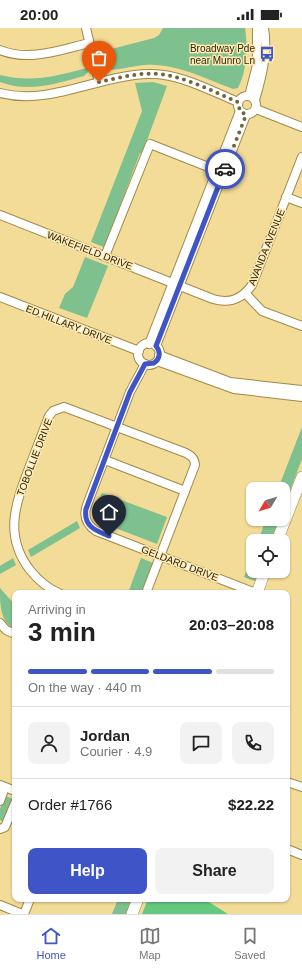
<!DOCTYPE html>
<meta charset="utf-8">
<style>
:root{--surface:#fff;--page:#f2f2f2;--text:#222;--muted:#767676;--line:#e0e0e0;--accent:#3e54c7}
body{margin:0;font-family:Arial,sans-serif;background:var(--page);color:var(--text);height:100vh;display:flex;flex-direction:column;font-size:15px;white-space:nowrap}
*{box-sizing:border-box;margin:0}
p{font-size:13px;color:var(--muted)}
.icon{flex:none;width:22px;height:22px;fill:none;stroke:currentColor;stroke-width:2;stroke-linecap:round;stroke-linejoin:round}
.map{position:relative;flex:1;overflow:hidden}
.drawer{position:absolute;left:12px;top:562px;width:278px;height:312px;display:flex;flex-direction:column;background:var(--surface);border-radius:8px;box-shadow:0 1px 3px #0004}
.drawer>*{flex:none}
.needle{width:26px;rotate:232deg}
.buttons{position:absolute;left:246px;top:454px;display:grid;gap:8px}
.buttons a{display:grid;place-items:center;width:44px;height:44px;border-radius:8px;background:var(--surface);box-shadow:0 1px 3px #0004;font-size:20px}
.pin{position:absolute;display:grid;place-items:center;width:34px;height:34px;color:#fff;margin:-41px -17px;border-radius:50% 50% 50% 0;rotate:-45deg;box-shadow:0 0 4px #0007}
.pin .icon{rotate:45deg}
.courier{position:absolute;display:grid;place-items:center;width:40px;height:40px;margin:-20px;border:3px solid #3e54c7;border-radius:50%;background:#fff;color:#222;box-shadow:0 1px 5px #0007}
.overview em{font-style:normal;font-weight:700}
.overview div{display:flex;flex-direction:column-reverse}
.overview{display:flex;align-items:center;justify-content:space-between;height:68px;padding:0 16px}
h1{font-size:26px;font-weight:700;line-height:30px}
.bar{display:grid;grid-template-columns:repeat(4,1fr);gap:6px 4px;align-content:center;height:48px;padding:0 16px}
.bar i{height:5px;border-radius:3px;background:var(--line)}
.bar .active{background:var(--accent)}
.bar p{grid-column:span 4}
.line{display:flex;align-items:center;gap:10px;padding:0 16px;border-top:1px solid var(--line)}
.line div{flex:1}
.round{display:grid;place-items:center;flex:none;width:42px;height:42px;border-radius:8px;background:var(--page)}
.action{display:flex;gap:8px;margin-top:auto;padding:8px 16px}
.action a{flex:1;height:46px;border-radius:8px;background:var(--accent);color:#fff;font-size:16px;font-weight:700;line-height:46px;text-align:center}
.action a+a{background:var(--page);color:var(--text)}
.status{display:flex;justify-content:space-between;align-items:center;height:28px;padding:0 20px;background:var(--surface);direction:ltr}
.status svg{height:11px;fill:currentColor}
.tab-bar{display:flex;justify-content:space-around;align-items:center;height:56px;border-top:1px solid var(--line);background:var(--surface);font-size:11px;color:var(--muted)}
.tab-bar a{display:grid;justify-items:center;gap:2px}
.tab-bar .active{color:var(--accent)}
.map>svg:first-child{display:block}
.green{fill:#7fc18e}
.forest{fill:#65c87f}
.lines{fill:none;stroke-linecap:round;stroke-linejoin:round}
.minor-casing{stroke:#a08a49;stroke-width:10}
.major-casing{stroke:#a08a49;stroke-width:12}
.minor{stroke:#fff;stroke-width:8}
.major{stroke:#fff;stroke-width:11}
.done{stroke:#74653c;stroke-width:4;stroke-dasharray:0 7.2}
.route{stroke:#3e54c7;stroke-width:5}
.labels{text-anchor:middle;stroke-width:3;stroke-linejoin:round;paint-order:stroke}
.poi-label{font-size:10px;fill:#30260b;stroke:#fce9b4;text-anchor:end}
.street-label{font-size:10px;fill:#30260b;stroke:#fce9b4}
</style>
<div class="status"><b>20:00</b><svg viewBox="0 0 49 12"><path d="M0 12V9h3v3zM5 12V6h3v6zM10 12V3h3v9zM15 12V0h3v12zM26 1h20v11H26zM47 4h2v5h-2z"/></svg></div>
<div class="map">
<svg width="302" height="886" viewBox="0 0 302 886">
<rect width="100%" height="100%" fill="#f3db98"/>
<g class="green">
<path d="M163 0H245C248 19 247 43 238 60L233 61C206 51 176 35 145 37 136 37 110 45 103 40L100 24 154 10 159 7Z"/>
<path d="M87 40 88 44 84 48C55 56 29 65 0 54V47C32 55 56 48 87 40Z"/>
<polygon points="153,54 167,58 142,126 140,125 118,183 119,184 106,220 91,214 142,83 135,55"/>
<polygon points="85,229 108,238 87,290 59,280 65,266 73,259"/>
<polygon points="302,399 302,431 283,481 283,461 278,461"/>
<polygon points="102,465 167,489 157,516 97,493 94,485"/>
<polygon points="266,491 279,491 271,513 258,513"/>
<polygon points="77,493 80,500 31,529 28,522"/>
<polygon points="253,525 253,543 259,543 255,553 244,549"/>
<polygon points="13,530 16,537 0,546 0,538"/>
<polygon points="141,530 153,535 142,565 128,565"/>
<path d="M0 560 15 577V602C0 594 0 577 0 560Z"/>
<polygon points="5,768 14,771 5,794 0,792 0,781"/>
<polygon points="118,871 132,871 126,886 112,886"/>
</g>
<polygon class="forest" points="148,871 204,871 228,886 142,886"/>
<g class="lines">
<g class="minor-casing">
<g id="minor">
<polyline points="86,0 99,54"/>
<path d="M0 22C29 34 60 22 89 15"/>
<path d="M0 65C51 78 98 47 149 46 179 45 211 63 238 74"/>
<circle cx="247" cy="77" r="9"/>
<polyline points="249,68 257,37 257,0"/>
<path d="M255 72C262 48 268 25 264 0"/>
<polyline points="256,81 302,99"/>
<polyline points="286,169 302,175"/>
<path d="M0 187 213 271C230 276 242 271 252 257L302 129"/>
<polyline points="105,228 150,116 221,144"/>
<polyline points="245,265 262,283 302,298"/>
<polyline points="0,269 139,323"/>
<circle cx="149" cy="326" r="11"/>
<polyline points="149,316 240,83"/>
<polyline points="156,318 246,87"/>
<polyline points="159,327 230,354 302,362"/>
<polyline points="157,333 234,361 302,369"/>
<path d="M145 336 130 364 87 477C83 488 86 496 96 503L256 565"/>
<polyline points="105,432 185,463"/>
<path d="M59 565C47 560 38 552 30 542 2 506 17 472 31 435 37 419 43 404 49 388L53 383 64 379 186 425C192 428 195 431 195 437L146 565"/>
<polyline points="0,595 6,602 15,606"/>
<polyline points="287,754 302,759"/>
<polyline points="0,757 15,763"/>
<polyline points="0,773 5,759"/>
<polyline points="0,801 5,799 15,775"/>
<polyline points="287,821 302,827"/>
<polyline points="0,877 22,886"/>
<polyline points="24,886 30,871"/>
</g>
</g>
<g class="major-casing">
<g id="major">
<polyline points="277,513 302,449"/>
<polyline points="257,565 265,543"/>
<polyline points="132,886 138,871"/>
</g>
</g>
<use href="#minor" class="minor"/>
<use href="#major" class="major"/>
</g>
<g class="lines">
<path class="done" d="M99 54C119 50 139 44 160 46 186 49 214 64 238 74L240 83 246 87 225 141"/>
<path class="route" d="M109 508C96 503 83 498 86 481L130 364 145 336 154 335C160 331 161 324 156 318L225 141"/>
</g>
<defs>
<g id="bus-bare" transform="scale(1.2)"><path d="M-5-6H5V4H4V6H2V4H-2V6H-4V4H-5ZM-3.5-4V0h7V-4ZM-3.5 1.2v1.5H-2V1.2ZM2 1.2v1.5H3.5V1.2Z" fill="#3e54c7" stroke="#fce9b4" stroke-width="2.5" paint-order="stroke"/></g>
</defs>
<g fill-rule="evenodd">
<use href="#bus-bare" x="267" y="26"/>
</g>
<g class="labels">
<g class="poi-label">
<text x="255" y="24">Broadway Pde<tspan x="255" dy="12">near Munro Ln</tspan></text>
</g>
<g class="street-label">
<text transform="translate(266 219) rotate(-68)" y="4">AVANDA AVENUE</text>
<text transform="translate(90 222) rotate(21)" y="4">WAKEFIELD DRIVE</text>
<text transform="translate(69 296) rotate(21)" y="4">ED HILLARY DRIVE</text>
<text transform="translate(34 429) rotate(-69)" y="4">TOBOLLIE DRIVE</text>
<text transform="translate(180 535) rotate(21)" y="4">GELDARD DRIVE</text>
</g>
</g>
</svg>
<div class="buttons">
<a><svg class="needle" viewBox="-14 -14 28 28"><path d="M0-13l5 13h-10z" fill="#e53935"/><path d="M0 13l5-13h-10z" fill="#767676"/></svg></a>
<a><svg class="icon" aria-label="locate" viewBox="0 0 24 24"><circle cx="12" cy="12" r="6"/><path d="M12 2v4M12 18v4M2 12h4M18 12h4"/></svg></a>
</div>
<div class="pin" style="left:99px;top:54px;background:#ea580c"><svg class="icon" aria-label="bag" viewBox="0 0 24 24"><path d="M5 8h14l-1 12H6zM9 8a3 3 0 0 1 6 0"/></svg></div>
<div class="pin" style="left:109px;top:508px;background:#1f2937"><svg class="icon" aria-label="home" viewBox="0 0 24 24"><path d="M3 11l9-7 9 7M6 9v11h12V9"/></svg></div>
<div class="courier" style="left:225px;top:141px"><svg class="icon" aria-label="car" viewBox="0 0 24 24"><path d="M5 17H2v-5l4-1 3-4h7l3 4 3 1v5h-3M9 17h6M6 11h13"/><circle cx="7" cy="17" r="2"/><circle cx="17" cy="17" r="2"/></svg></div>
<section class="drawer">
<div class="overview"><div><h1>3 min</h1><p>Arriving in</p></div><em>20:03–20:08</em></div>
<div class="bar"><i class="active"></i><i class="active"></i><i class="active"></i><i></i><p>On the way · 440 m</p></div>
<div class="line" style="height:72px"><a class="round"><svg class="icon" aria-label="person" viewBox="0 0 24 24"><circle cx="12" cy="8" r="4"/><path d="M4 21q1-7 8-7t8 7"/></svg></a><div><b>Jordan</b><p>Courier · 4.9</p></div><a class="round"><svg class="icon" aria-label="chat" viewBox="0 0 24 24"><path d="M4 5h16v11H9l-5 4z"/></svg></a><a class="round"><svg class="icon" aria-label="phone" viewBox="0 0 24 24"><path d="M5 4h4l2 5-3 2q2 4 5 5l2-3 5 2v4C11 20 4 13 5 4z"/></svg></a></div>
<div class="line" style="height:52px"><div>Order #1766</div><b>$22.22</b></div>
<div class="action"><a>Help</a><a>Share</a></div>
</section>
</div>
<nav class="tab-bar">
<a class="active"><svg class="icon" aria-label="home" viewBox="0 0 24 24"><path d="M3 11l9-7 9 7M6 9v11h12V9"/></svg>Home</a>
<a><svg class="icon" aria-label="map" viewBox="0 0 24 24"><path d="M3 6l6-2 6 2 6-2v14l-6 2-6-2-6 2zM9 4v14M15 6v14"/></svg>Map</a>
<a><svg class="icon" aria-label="saved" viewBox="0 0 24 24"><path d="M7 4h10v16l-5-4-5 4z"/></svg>Saved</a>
</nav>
